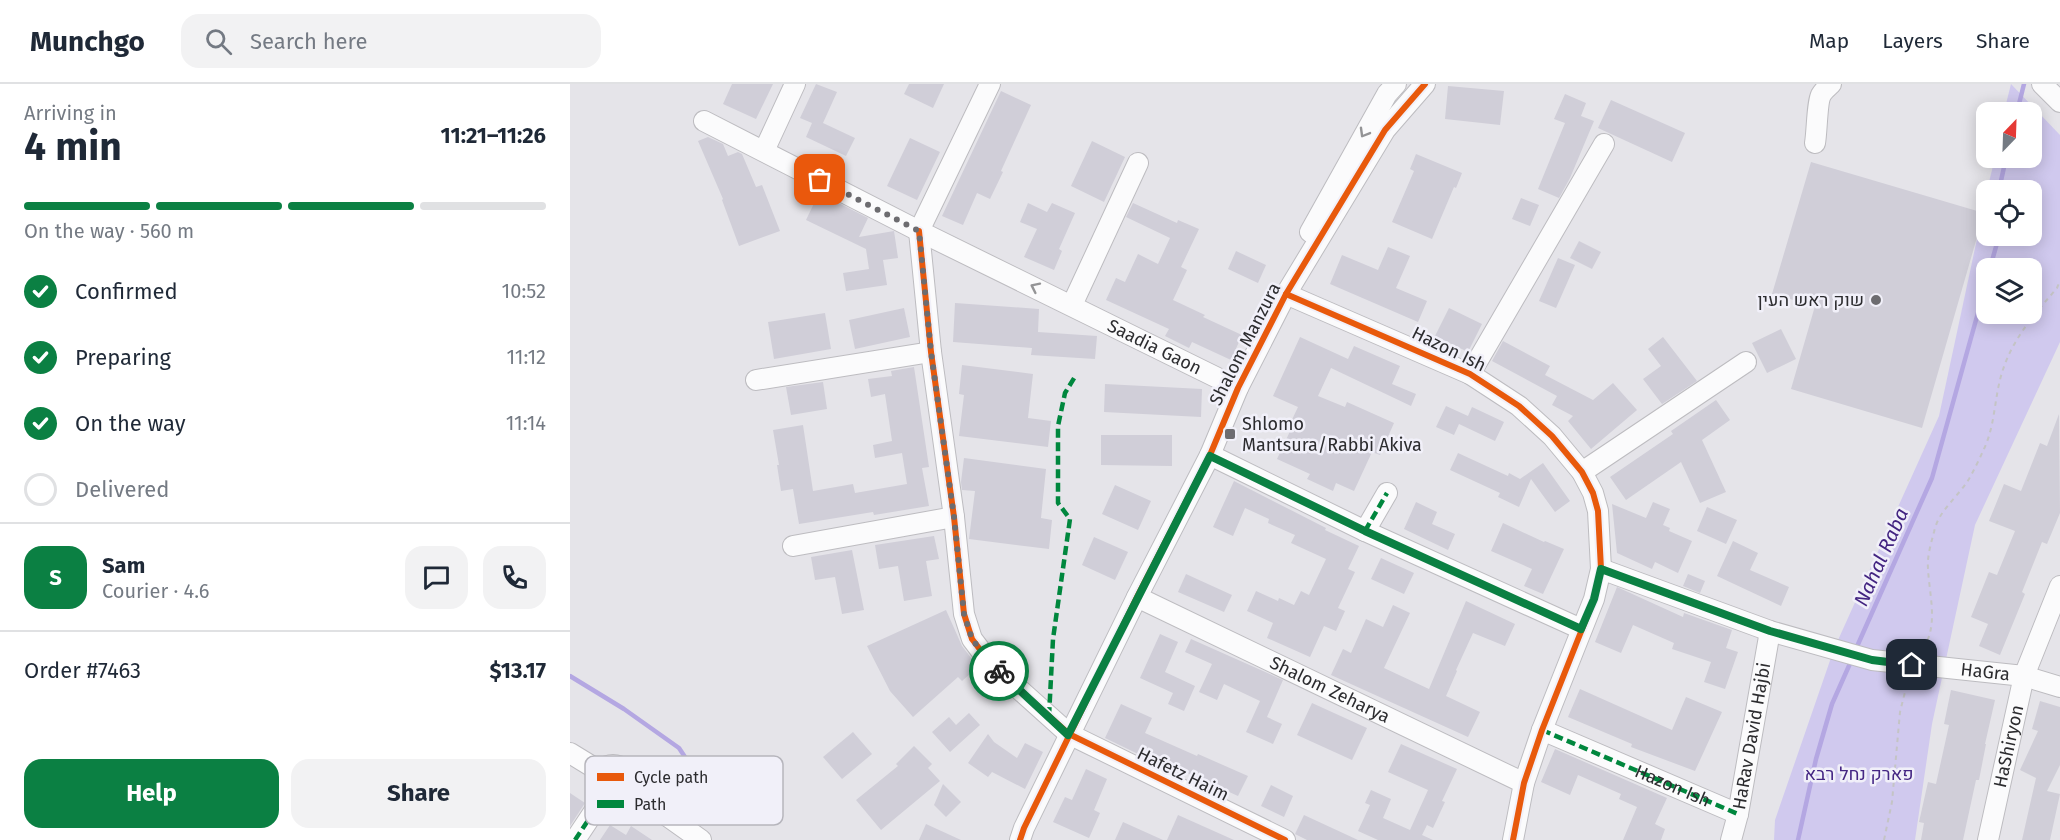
<!DOCTYPE html>
<meta charset="utf-8">
<style>
:root{--surface:#fff;--page:#f2f2f3;--text:#1f2937;--muted:#747a83;--line:#e0e1e3;--accent:#0b8043}
body{margin:0;font-family:"Fira Sans",Heebo,sans-serif;background:var(--page);color:var(--text);height:100vh;display:flex;flex-direction:column;font-size:22px;white-space:nowrap}
*{box-sizing:border-box;margin:0}
p{font-size:20px;color:var(--muted)}
.icon{flex:none;width:33px;height:33px;fill:none;stroke:currentColor;stroke-width:2;stroke-linecap:round;stroke-linejoin:round}
.map{position:relative;flex:1;overflow:hidden}
.panel{display:flex;flex-direction:column;background:var(--surface);width:570px}
.panel>*{flex:none}
.needle{width:39px;rotate:23deg}
.fabs{position:absolute;left:1406px;top:18px;display:grid;gap:12px}
.fabs a{display:grid;place-items:center;width:66px;height:66px;border-radius:12px;background:var(--surface);box-shadow:0 3px 15px #0003;font-size:30px}
.pin{position:absolute;display:grid;place-items:center;width:51px;height:51px;color:#fff;margin:-26px;border-radius:12px;box-shadow:0 3px 9px #0006}
.courier{position:absolute;display:grid;place-items:center;width:60px;height:60px;margin:-30px;border:4px solid #0b8043;border-radius:50%;background:#fff;color:#222;box-shadow:0 2px 8px #0007}
.overview em{font-style:normal;font-weight:700}
.overview div{display:flex;flex-direction:column-reverse}
.overview{display:flex;align-items:center;justify-content:space-between;height:102px;padding:0 24px}
h1{font-size:39px;font-weight:700;line-height:45px}
.bar{display:grid;grid-template-columns:repeat(4,1fr);gap:9px 6px;align-content:center;height:72px;padding:0 24px}
.bar i{height:8px;border-radius:4px;background:var(--line)}
.bar .current{background:var(--accent)}
.bar p{grid-column:span 4}
.line{display:flex;align-items:center;gap:15px;padding:0 24px;border-top:2px solid var(--line)}
.line div{flex:1}
.round{display:grid;place-items:center;flex:none;width:63px;height:63px;border-radius:18px;background:var(--page)}
ol{padding:0 24px;list-style:none}
li{display:flex;align-items:center;gap:18px;height:66px}
li p{margin-inline-start:auto}
li .icon{padding:6px;border-radius:50%;background:var(--accent);color:#fff;stroke-width:4}
li:last-child{color:var(--muted)}
li i{width:33px;height:33px;border:3px solid var(--line);border-radius:50%}
.primary-button{display:flex;gap:12px;margin-top:auto;padding:12px 24px}
.primary-button a{flex:1;height:69px;border-radius:18px;background:var(--accent);color:#fff;font-size:24px;font-weight:700;line-height:69px;text-align:center}
.primary-button a+a{background:var(--page);color:var(--text)}
header{display:flex;align-items:center;gap:36px;box-sizing:border-box;height:84px;padding:0 30px;background:var(--surface);border-bottom:2px solid var(--line)}
header strong{font-size:28px}
nav{display:flex;gap:33px;margin-inline-start:auto;font-size:21px}
.search{width:420px;height:54px;background:var(--page);display:flex;align-items:center;gap:15px;box-sizing:border-box;padding:0 21px;border-radius:18px;color:var(--muted);font-size:22px}
main{display:flex;flex:1;min-height:0}
.map>svg:first-child{display:block}
.green{fill:#d0c9ee;fill-rule:evenodd}
.lines{fill:none;stroke-linecap:round;stroke-linejoin:round}
.stream{stroke:#b4a7e2;stroke-width:4.5}
.building{fill:#d0ced8}
.minor-casing{stroke:#bdbcc0;stroke-width:22}
.path{stroke:#c4c4c5;stroke-width:2;stroke-dasharray:4.5 4.5;stroke-linecap:butt}
.minor{stroke:#fbfbfc;stroke-width:20}
.quiet{stroke:#00873e;stroke-width:4.5;stroke-dasharray:9 4.5;stroke-linecap:butt}
.cycleway-casing{stroke:#f1f0f9;stroke-width:10}
.cycleway{stroke:#e8590c;stroke-width:6}
.oneway{stroke:#949496}
.done{stroke:#6d6c70;stroke-width:6;stroke-dasharray:0 10.8}
.route{stroke:#0b8043;stroke-width:8}
.poi-dot{fill:#6d6c70;stroke:#f1f0f9;stroke-width:2}
.labels{text-anchor:middle;stroke-width:5;stroke-linejoin:round;paint-order:stroke}
.poi-label{font-size:18px;fill:#2c2c2f;stroke:#f1f0f9;text-anchor:end}
.street-label{font-size:18px;fill:#2c2c2f;stroke:#f1f0f9}
.park-label{font-size:18px;fill:#452684;stroke:#f1f0f9}
.water-label{font-size:20px;font-style:italic;fill:#432481;stroke:#f1f0f9}
.key{fill:#f1f0f9;stroke:#b6b5bc;stroke-width:1.5}
.key-label{font-size:16px;fill:#2c2c2f}
</style>
<header>
<strong>Munchgo</strong>
<div class="search"><svg class="icon" aria-label="search" viewBox="0 0 24 24"><circle cx="10" cy="10" r="6"/><path d="M15 15l6 6"/></svg>Search here</div>
<nav><a>Map</a><a>Layers</a><a>Share</a></nav>
</header>
<main>
<section class="panel">
<div class="overview"><div><h1>4 min</h1><p>Arriving in</p></div><em>11:21–11:26</em></div>
<div class="bar"><i class="current"></i><i class="current"></i><i class="current"></i><i></i><p>On the way · 560 m</p></div>
<ol>
<li><svg class="icon" aria-label="check" viewBox="0 0 24 24"><path d="M5 12l5 5 9-10"/></svg>Confirmed<p>10:52</p></li>
<li><svg class="icon" aria-label="check" viewBox="0 0 24 24"><path d="M5 12l5 5 9-10"/></svg>Preparing<p>11:12</p></li>
<li><svg class="icon" aria-label="check" viewBox="0 0 24 24"><path d="M5 12l5 5 9-10"/></svg>On the way<p>11:14</p></li>
<li><i></i>Delivered</li>
</ol>
<div class="line" style="height:108px"><b class="round" style="background:var(--accent);color:#fff">S</b><div><b>Sam</b><p>Courier · 4.6</p></div><a class="round"><svg class="icon" aria-label="chat" viewBox="0 0 24 24"><path d="M4 5h16v11H9l-5 4z"/></svg></a><a class="round"><svg class="icon" aria-label="phone" viewBox="0 0 24 24"><path d="M5 4h4l2 5-3 2q2 4 5 5l2-3 5 2v4C11 20 4 13 5 4z"/></svg></a></div>
<div class="line" style="height:78px"><div>Order #7463</div><b>$13.17</b></div>
<div class="primary-button"><a>Help</a><a>Share</a></div>
</section>
<div class="map">
<svg width="1490" height="756" viewBox="0 0 1490 756">
<rect width="100%" height="100%" fill="#e5e4e9"/>
<path class="green" d="M1441 0 1490 51V258L1405 441 1362 640 1345 756H1204L1205 736 1264 565 1369 332 1416 113V152H1461V106H1417L1425 74H1461V28H1434ZM1416 184H1461V230H1416Z"/>
<g class="lines">
<g class="stream">
<polyline points="1447,28 1454,0"/>
<polyline points="1429,106 1436,74"/>
<polyline points="1420,184 1429,152"/>
<polyline points="1285,567 1362,394 1416,200"/>
<polyline points="0,592 54,625 109,664 155,733"/>
<polyline points="1228,756 1246,675 1262,620 1282,575"/>
</g>
</g>
<g class="building">
<polygon points="162,0 203,0 186,35 153,20"/>
<polygon points="246,0 267,8 253,39 285,54 276,72 236,53 242,39 230,34"/>
<polygon points="339,0 374,0 363,24 334,10"/>
<polygon points="878,2 934,7 930,41 875,35"/>
<polygon points="431,7 461,21 431,87 433,88 420,115 407,109 393,141 372,132"/>
<polygon points="995,10 1016,19 1011,32 1024,37 1000,94 989,114 968,105 995,39 984,35"/>
<polygon points="1041,16 1115,49 1102,78 1028,44"/>
<polygon points="138,53 153,60 158,72 168,68 172,70 186,103 192,101 210,147 169,162 152,116 153,115 128,57"/>
<polygon points="340,54 370,68 347,116 317,102"/>
<polygon points="522,57 555,73 534,118 501,102"/>
<polygon points="846,70 892,89 886,104 884,103 862,155 822,138 844,87 840,85"/>
<polygon points="1241,78 1414,129 1352,344 1221,305 1245,222 1202,210"/>
<polygon points="249,109 298,134 289,153 324,147 328,174 313,176 317,201 276,207 273,189 299,185 296,165 236,136"/>
<polygon points="951,114 969,121 960,142 942,135"/>
<polygon points="458,119 477,128 482,119 505,129 489,165 492,167 484,186 454,173 467,145 450,138"/>
<polygon points="563,119 607,139 608,136 629,145 611,183 617,186 603,216 635,231 633,233 672,251 661,276 622,258 619,264 595,252 599,245 536,216 546,194 555,198 568,170 588,180 600,154 556,133"/>
<polygon points="1009,157 1031,168 1022,185 1000,174"/>
<polygon points="818,163 840,172 826,204 857,217 848,238 760,200 772,171 808,186"/>
<polygon points="666,167 696,181 688,199 658,185"/>
<polygon points="988,174 1005,181 986,224 969,217"/>
<polygon points="385,219 469,225 468,248 527,252 525,275 461,271 462,264 383,258"/>
<polygon points="334,224 340,253 285,265 279,236"/>
<polygon points="879,224 912,240 898,268 865,252"/>
<polygon points="255,229 261,265 204,275 198,238"/>
<polygon points="1211,245 1226,275 1197,289 1182,259"/>
<polygon points="730,253 778,275 784,262 830,282 822,300 846,310 841,322 761,284 748,312 775,323 777,318 824,339 810,371 802,368 784,407 766,399 763,407 737,395 740,390 707,375 722,343 719,342 728,323 703,312"/>
<polygon points="1093,253 1127,297 1092,320 1073,295 1091,282 1078,265"/>
<polygon points="933,257 980,282 975,291 1023,316 1043,299 1067,326 1021,365 998,337 1003,332 982,321 987,312 922,277"/>
<polygon points="392,281 463,290 458,334 481,337 478,363 389,352 394,311 389,310"/>
<polygon points="344,283 359,383 352,384 359,422 304,431 303,428 229,440 223,405 211,407 207,381 209,381 203,346 233,341 243,407 283,400 285,409 337,400 332,369 305,374 303,361 322,357 315,310 301,313 298,295 322,292 321,287"/>
<polygon points="253,298 257,325 221,331 216,303"/>
<polygon points="535,300 632,305 631,333 534,328"/>
<polygon points="1146,316 1160,336 1132,356 1156,408 1130,419 1111,378 1056,416 1040,393 1103,350 1101,347"/>
<polygon points="876,322 898,332 902,323 934,338 925,357 889,340 884,351 866,343"/>
<polygon points="1489,330 1490,429 1477,460 1472,458 1452,508 1455,510 1430,571 1409,562 1418,540 1401,533 1419,488 1427,491 1445,447 1419,437 1434,400 1451,407 1470,359 1477,362"/>
<polygon points="531,351 602,351 602,382 531,381"/>
<polygon points="888,369 938,392 939,389 950,395 973,379 1000,417 985,428 961,395 949,423 928,413 930,409 880,386"/>
<polygon points="394,374 476,385 471,434 482,436 479,465 399,455 405,407 392,406 391,398"/>
<polygon points="664,397 756,444 755,446 789,462 778,485 785,488 768,524 775,527 766,547 754,542 740,573 697,554 703,539 677,527 686,507 708,517 709,514 724,521 731,507 739,511 756,475 721,459 725,451 698,439 699,435 675,424 663,452 643,443"/>
<polygon points="545,401 581,417 568,446 532,430"/>
<polygon points="846,418 867,428 862,440 885,450 878,466 834,445"/>
<polygon points="1083,418 1100,425 1093,441 1100,444 1099,447 1122,457 1108,489 1085,478 1082,485 1047,469 1042,420 1076,434"/>
<polygon points="1137,423 1167,436 1156,460 1127,447"/>
<polygon points="933,439 974,458 975,457 994,465 973,510 954,502 962,485 921,467"/>
<polygon points="364,452 369,475 356,477 362,512 334,517 328,482 309,485 305,461"/>
<polygon points="524,453 558,468 545,496 512,481"/>
<polygon points="1163,457 1188,469 1180,486 1219,503 1211,522 1147,492"/>
<polygon points="282,466 294,526 272,530 265,493 245,496 241,473"/>
<polygon points="811,474 844,489 834,510 801,495"/>
<polygon points="616,490 662,511 654,528 608,508"/>
<polygon points="1118,490 1135,497 1130,509 1113,502"/>
<polygon points="1047,503 1113,533 1114,529 1162,546 1156,564 1168,568 1155,605 1134,598 1141,578 1102,565 1104,559 1063,541 1051,569 1025,558"/>
<polygon points="896,517 945,540 935,562 903,549 886,586 887,587 876,612 910,628 898,653 761,591 773,565 781,569 796,535 813,543 823,521 840,529 814,584 859,605"/>
<polygon points="376,526 392,562 408,583 392,597 388,593 343,633 320,607 297,562"/>
<polygon points="590,550 608,558 595,588 625,602 614,627 598,620 603,609 570,594"/>
<polygon points="621,555 713,596 697,633 712,640 703,660 676,648 690,617 654,600 647,616 629,608 642,580 615,568"/>
<polygon points="1010,605 1102,646 1116,613 1152,628 1125,687 1061,663 1062,660 998,633"/>
<polygon points="1381,606 1425,616 1415,660 1416,660 1409,696 1406,696 1393,756 1351,756 1354,739 1349,738 1358,698 1366,700 1379,641 1374,640"/>
<polygon points="1470,617 1490,623 1490,681 1477,707 1490,710 1480,756 1452,756 1466,694 1450,686 1468,647 1462,645"/>
<polygon points="742,619 797,644 782,676 727,651"/>
<polygon points="551,620 582,634 575,649 627,672 628,670 678,692 668,712 602,682 601,685 566,669 535,654"/>
<polygon points="399,629 410,641 380,668 362,648 379,633 386,641"/>
<polygon points="283,648 302,670 272,695 253,673"/>
<polygon points="418,650 424,658 447,674 455,659 473,668 455,705 422,688 418,693 398,679"/>
<polygon points="831,660 887,685 872,717 875,718 863,744 857,741 852,751 863,756 808,756 788,747 800,721 795,719 801,706 821,715 813,734 840,746 858,706 818,688"/>
<polygon points="344,662 362,680 358,684 370,697 311,746 286,716 328,682 326,680"/>
<polygon points="985,665 1097,714 1085,740 1095,745 1091,756 1053,756 1067,723 1049,715 1051,710 1008,691 1000,711 971,698"/>
<polygon points="516,685 537,695 524,726 530,729 519,754 483,738 495,713 502,716"/>
<polygon points="373,700 391,718 376,733 364,721"/>
<polygon points="701,701 723,712 714,733 691,722"/>
<polygon points="0,709 15,719 0,742"/>
<polygon points="608,731 664,756 597,756"/>
<polygon points="734,731 788,756 737,756 725,750"/>
<polygon points="553,738 593,756 545,756"/>
<polygon points="356,740 391,756 349,756"/>
<polygon points="40,741 56,751 61,742 82,756 30,756"/>
</g>
<g class="lines">
<g class="minor-casing">
<g id="minor">
<polyline points="1472,0 1490,18"/>
<path id="s1" d="M134 37 349 147 668 304"/>
<path d="M1245 59C1247 48 1247 18 1251 11 1253 7 1258 3 1261 0"/>
<polyline points="194,67 225,0"/>
<polyline points="349,147 361,268 384,433 394,530 402,555 421,580 499,650 715,756"/>
<polyline points="349,147 420,0"/>
<polyline points="740,148 817,10 826,0"/>
<polyline points="716,210 900,290 949,322 982,352 1012,388 1023,409 1028,427 1031,485 1024,515 972,646 954,699 943,756"/>
<polyline points="502,221 568,79"/>
<polyline points="900,290 1034,60"/>
<polyline points="186,296 361,268"/>
<polyline points="640,371 795,447 1011,545"/>
<polyline points="1012,388 1176,278"/>
<polyline points="795,447 817,409"/>
<polyline points="223,462 384,433"/>
<path id="s2" d="M1031 485 1200 547 1302 576 1454 592 1490 603"/>
<path id="s3" d="M567 513 954 699"/>
<path id="s4" d="M972 646 1168 730"/>
<polyline points="0,669 31,688"/>
<circle cx="43" cy="695" r="14"/>
<polyline points="55,702 131,756"/>
<polyline points="5,756 37,708"/>
<polyline points="450,756 454,744 567,513 640,371 668,304 716,210 815,46 855,0"/>
<path id="s5" d="M1161 756 1168 730 1200 547"/>
<path id="s6" d="M1418 756 1454 592 1490 502"/>
</g>
</g>
<g class="path">
<path d="M1353 564C1369 542 1359 510 1358 484 1357 473 1361 459 1364 448 1368 427 1388 413 1399 395 1404 386 1409 376 1413 367 1425 343 1424 317 1431 292 1441 256 1464 231 1487 204L1490 197"/>
<polyline points="1314,756 1322,718 1330,628 1338,596"/>
</g>
<use href="#minor" class="minor"/>
<g class="quiet">
<polyline points="640,371 795,447 1011,545"/>
<polyline points="795,447 817,409"/>
<polyline points="479,632 483,555 500,435 488,419 488,342 495,309 506,291"/>
<polyline points="972,646 1168,730"/>
<polyline points="5,756 37,708"/>
</g>
<g class="cycleway-casing">
<g id="cycleway">
<polyline points="349,147 361,268 384,433 394,530 402,555 421,580 499,650 715,756"/>
<polyline points="716,210 900,290 949,322 982,352 1012,388 1023,409 1028,427 1031,485 1024,515 972,646 954,699 943,756"/>
<polyline points="450,756 454,744 567,513 640,371 668,304 716,210 815,46 855,0"/>
</g>
</g>
<use href="#cycleway" class="cycleway"/>
</g>
<defs><path id="oneway-chevron" d="M-2-3.5L2.5 0L-2 3.5" fill="none" stroke-width="1.6" stroke-linecap="round" stroke-linejoin="round" transform="scale(1.5)"/></defs>
<g class="oneway">
<use href="#oneway-chevron" transform="translate(794 49) rotate(120)"/>
<use href="#oneway-chevron" transform="translate(465 203) rotate(-154)"/>
</g>
<g class="lines">
<polyline class="done" points="250,96 349,147 361,268 384,433 394,530 402,555 421,580 429,587"/>
<polyline class="route" points="429,587 498,651 640,372 795,447 1011,545 1024,515 1031,485 1200,547 1302,576 1342,581"/>
</g>
<g class="poi-dot">
<circle cx="1306" cy="216" r="6"/>
<rect x="654" y="344" width="12" height="12" rx="3"/>
</g>
<g class="labels">
<g class="poi-label">
<text x="1294" y="222">שוק ראש העין</text>
<text x="672" y="346" text-anchor="start">Shlomo<tspan x="672" dy="21">Mantsura/Rabbi Akiva</tspan></text>
</g>
<g class="street-label">
<text transform="translate(675 260) rotate(-63)" y="6">Shalom Manzura</text>
<text dy="6" stroke="none"><textPath href="#s1" startOffset="504">Saadia Gaon</textPath></text>
<text transform="translate(879 265) rotate(26)" y="6">Hazon Ish</text>
<text dy="6" stroke="none"><textPath href="#s2" startOffset="400">HaGra</textPath></text>
<text dy="6" stroke="none"><textPath href="#s3" startOffset="214">Shalom Zeharya</textPath></text>
<text dy="6" stroke="none"><textPath href="#s5" startOffset="106">HaRav David Hajbi</textPath></text>
<text dy="6" stroke="none"><textPath href="#s6" startOffset="96">HaShiryon</textPath></text>
<text transform="translate(613 690) rotate(26)" y="6">Hafetz Haim</text>
<text dy="6" stroke="none"><textPath href="#s4" startOffset="142">Hazon Ish</textPath></text>
</g>
<g class="park-label">
<text x="1289" y="696">פארק נחל רבא</text>
</g>
<g class="water-label">
<text transform="translate(1311 473) rotate(-66)" y="7">Nahal Raba</text>
</g>
</g>
<rect x="15" y="672" width="198" height="69" rx="9" class="key"/>
<rect x="27" y="689" width="27" height="8" fill="#e8590c"/>
<rect x="27" y="716" width="27" height="8" fill="#00873e"/>
<g class="key-label">
<text x="64" y="699">Cycle path</text>
<text x="64" y="726">Path</text>
</g>
</svg>
<div class="fabs">
<a><svg class="needle" viewBox="-14 -14 28 28"><path d="M0-13l5 13h-10z" fill="#e53935"/><path d="M0 13l5-13h-10z" fill="#747a83"/></svg></a>
<a><svg class="icon" aria-label="locate" viewBox="0 0 24 24"><circle cx="12" cy="12" r="6"/><path d="M12 2v4M12 18v4M2 12h4M18 12h4"/></svg></a>
<a><svg class="icon" aria-label="layers" viewBox="0 0 24 24"><path d="M12 4l9 5-9 5-9-5zM3 14l9 5 9-5"/></svg></a>
</div>
<div class="pin" style="left:250px;top:96px;background:#ea580c"><svg class="icon" aria-label="bag" viewBox="0 0 24 24"><path d="M5 8h14l-1 12H6zM9 8a3 3 0 0 1 6 0"/></svg></div>
<div class="pin" style="left:1342px;top:581px;background:#1f2937"><svg class="icon" aria-label="home" viewBox="0 0 24 24"><path d="M3 11l9-7 9 7M6 9v11h12V9"/></svg></div>
<div class="courier" style="left:429px;top:587px"><svg class="icon" aria-label="bike" viewBox="0 0 24 24"><circle cx="6" cy="16" r="4"/><circle cx="18" cy="16" r="4"/><path d="M6 16l4-8h5l3 8M10 8l3 8H6M13 5h3"/></svg></div>
</div>
</main>
